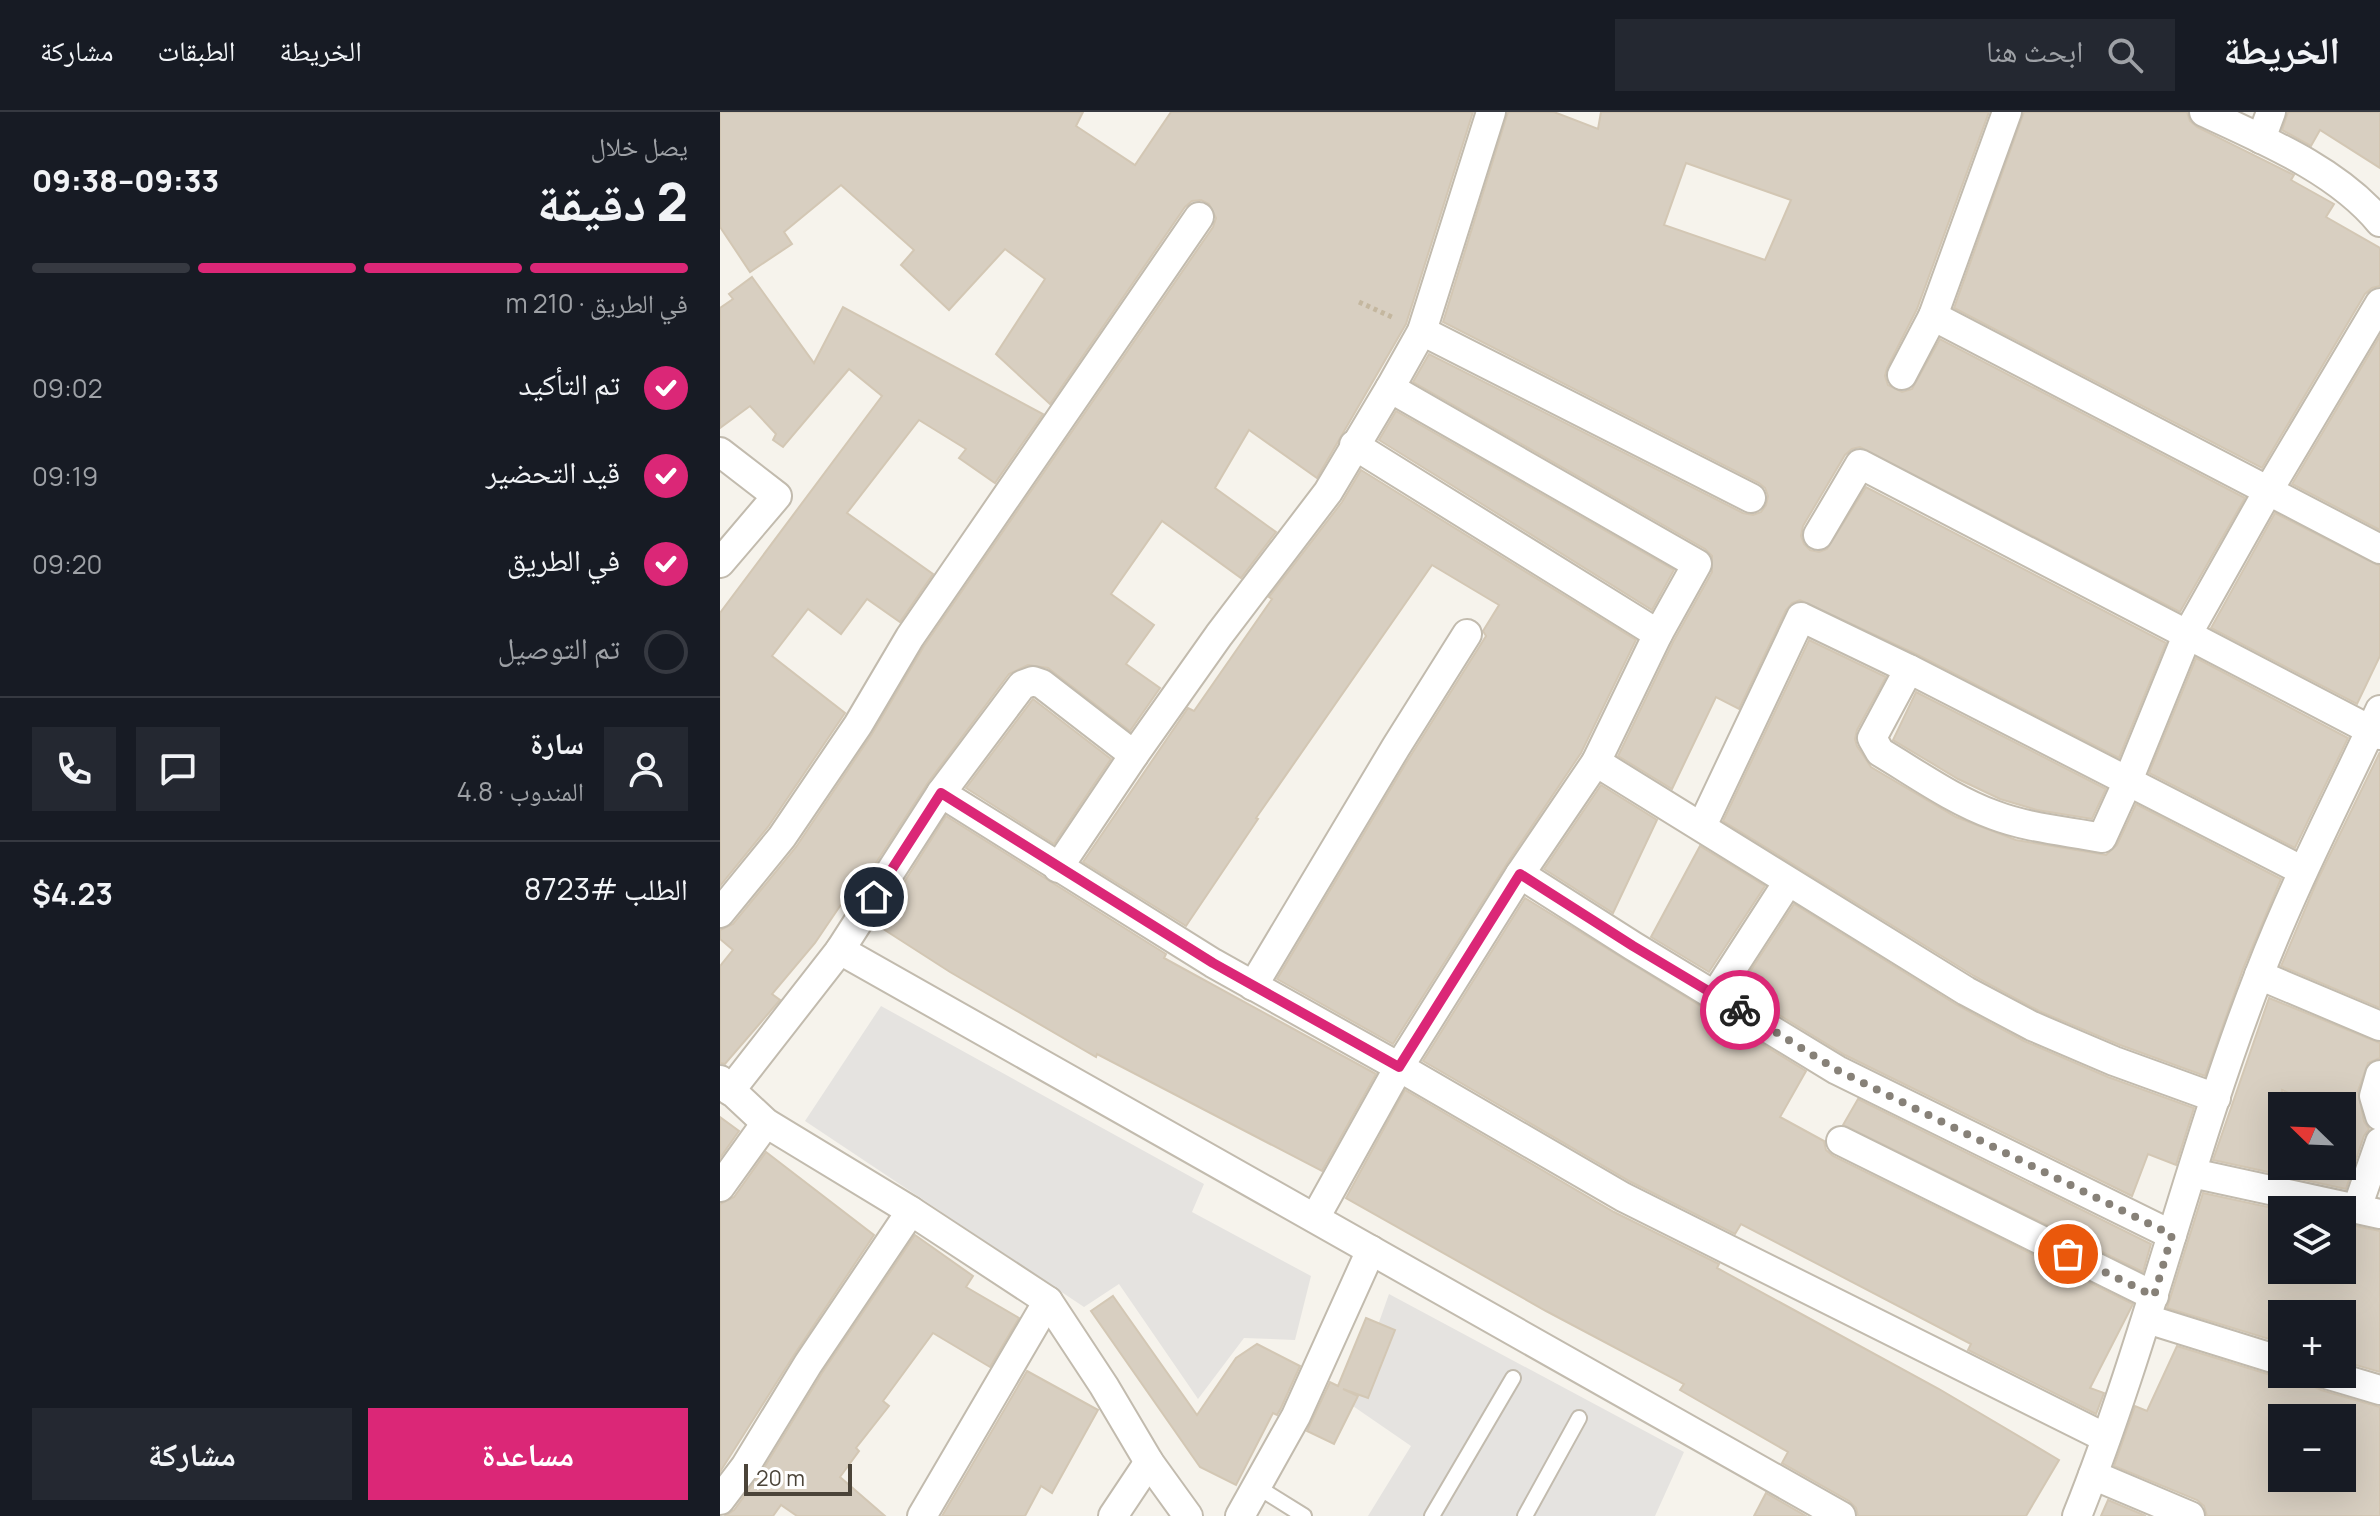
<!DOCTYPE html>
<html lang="ar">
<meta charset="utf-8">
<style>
:root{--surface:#171b24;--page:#242831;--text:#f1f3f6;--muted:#9ea1a6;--line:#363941;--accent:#db2777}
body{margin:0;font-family:Manrope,"Noto Naskh Arabic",sans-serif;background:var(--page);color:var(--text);direction:rtl;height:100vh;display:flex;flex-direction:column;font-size:30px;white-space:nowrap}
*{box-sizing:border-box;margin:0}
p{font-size:26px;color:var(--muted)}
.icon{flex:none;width:44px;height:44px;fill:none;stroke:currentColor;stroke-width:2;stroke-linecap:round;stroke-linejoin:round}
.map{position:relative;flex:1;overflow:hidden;direction:ltr}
.details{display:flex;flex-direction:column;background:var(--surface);width:720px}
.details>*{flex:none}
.needle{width:52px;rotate:293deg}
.buttons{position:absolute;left:1548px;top:980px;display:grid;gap:16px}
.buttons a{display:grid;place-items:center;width:88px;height:88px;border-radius:0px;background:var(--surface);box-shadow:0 8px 32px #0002;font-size:40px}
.scale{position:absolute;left:24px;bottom:20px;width:108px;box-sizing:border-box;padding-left:8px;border:4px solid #4b4439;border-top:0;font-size:22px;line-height:28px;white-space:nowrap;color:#4b4439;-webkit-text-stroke:6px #fff;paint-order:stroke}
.pin{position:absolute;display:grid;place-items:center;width:68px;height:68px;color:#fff;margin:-34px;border:4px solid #fff;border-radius:50%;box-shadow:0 2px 8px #0007}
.courier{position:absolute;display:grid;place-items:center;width:80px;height:80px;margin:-40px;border:6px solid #db2777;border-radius:50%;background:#fff;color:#222;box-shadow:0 2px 10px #0007}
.summary em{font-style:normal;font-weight:800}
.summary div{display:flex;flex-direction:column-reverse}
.summary{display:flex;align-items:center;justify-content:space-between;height:136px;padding:0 32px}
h1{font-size:52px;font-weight:800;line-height:60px}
.bar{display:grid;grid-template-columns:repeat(4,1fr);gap:12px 8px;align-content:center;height:96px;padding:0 32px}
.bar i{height:10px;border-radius:6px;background:var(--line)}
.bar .active{background:var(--accent)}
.bar p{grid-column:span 4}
.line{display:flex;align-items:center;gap:20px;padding:0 32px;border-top:2px solid var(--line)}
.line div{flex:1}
.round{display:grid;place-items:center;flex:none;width:84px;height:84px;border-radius:0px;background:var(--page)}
ol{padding:0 32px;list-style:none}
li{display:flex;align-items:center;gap:24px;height:88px}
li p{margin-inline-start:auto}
li .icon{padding:8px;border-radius:50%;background:var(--accent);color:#fff;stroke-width:4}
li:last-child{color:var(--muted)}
li i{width:44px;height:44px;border:4px solid var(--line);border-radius:50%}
.cta{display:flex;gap:16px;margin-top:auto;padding:16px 32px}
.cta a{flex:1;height:92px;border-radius:0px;background:var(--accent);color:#fff;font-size:32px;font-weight:800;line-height:92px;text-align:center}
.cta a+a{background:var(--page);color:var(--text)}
header{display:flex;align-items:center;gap:48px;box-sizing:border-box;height:112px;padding:0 40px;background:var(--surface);border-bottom:2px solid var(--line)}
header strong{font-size:38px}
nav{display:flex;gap:44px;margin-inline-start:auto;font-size:28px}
.search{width:560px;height:72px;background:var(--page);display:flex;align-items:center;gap:20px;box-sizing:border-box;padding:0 28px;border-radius:0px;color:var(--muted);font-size:30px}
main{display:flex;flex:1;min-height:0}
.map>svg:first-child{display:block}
.parking{fill:#e5e3e0}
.building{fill:#d8cfc1;stroke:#d3c7b4;stroke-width:2;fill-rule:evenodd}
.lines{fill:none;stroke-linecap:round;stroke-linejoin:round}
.lane-casing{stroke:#c2bbae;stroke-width:18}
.street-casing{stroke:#c2bbae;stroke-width:32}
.path{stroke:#c4b79f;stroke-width:5;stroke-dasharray:4 4;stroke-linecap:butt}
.lane{stroke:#fff;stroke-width:14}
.street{stroke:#fff;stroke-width:28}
.done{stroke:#878178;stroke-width:8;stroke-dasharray:0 14.4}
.route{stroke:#db2777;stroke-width:10}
</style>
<header>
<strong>الخريطة</strong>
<div class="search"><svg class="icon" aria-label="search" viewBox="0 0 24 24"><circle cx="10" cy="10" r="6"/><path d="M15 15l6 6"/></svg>ابحث هنا</div>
<nav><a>الخريطة</a><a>الطبقات</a><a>مشاركة</a></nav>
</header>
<main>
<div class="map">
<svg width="1660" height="1404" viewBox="0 0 1660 1404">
<rect width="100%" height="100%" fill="#f6f3ec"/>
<g class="parking">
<polygon points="161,894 484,1072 472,1100 591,1164 575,1228 524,1226 478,1287 399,1172 364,1195 85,1009"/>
<polygon points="669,1182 964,1340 935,1404 648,1404 691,1334 630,1292"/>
</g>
<g class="building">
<polygon points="0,0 363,0 356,14 415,53 451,0 753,0 686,212 597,366 529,318 495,376 556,420 521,466 442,409 391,482 434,513 406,552 440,576 410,619 328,556 308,553 289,562 207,672 128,794 122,791 95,831 52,882 60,888 5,952 0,951 0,854 13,838 0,827 0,818 13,812 76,735 152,622 204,534 493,115 496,106 489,92 481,88 472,89 465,95 330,292 276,242 325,167 285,137 229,198 181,153 194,138 121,73 64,120 72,132 30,160 0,115"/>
<path d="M788 0H834L878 17 881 0H1269L1197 197 1167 256 1165 264 1168 273 1182 280 1192 277 1220 227 1525 386 1460 500 1140 335 1132 337 1125 343 1083 414 1081 424 1084 432 1090 438 1099 440 1107 437 1146 375 1446 531 1399 646 1196 542 1080 488 1072 491 1066 498 1019 597 996 585 952 677 898 644 953 530 992 460V444L985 437 693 270 709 242 1023 401 1033 403 1041 400 1046 393 1048 384 1045 376 1039 371 723 210ZM966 51 1071 88 1045 148 944 113Z"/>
<polygon points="1304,0 1467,0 1470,9 1477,15 1574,63 1571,68 1614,92 1606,105 1660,136 1660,174 1652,176 1645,182 1542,356 1234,196"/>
<polygon points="1568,0 1660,0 1660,56 1600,18 1591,34 1562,18"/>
<polygon points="32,165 94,251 123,195 323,302 275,371 239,346 246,337 199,308 127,401 213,462 180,510 147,487 121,522 88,497 52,544 125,601 48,715 0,774 0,501 162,284 129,257 63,335 53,328 56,322 30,294 0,316 0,196 13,187 9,182"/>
<polygon points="1660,224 1660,418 1572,372"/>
<polygon points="676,299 954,458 932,498 659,328"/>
<polygon points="641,358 916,528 861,641 786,753 673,932 557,867 686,651 766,524 763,519 779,493 712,453 536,706 538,707 466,814 363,750 468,596 474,599 552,487 549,485 622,390"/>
<polygon points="1555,401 1660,454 1660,544 1637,592 1491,516"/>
<polygon points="1089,528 1166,565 1137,618 1135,627 1137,634 1151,655 1236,705 1296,728 1386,743 1397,733 1416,692 1561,767 1523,857 1485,964 1400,933 1319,899 1254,864 1003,709"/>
<polygon points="1476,546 1628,626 1575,736 1429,661"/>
<polygon points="1196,580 1386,677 1372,707 1317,698 1280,687 1238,667 1173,628"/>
<polygon points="313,587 391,647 334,732 246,676"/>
<polygon points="1660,640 1660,896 1561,854 1597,769"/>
<polygon points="881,673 937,708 893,801 824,757"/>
<polygon points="226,704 446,842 444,846 656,962 602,1059 377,942 376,945 230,860 157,813"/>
<polygon points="980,734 1045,774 989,860 931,825"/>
<polygon points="805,786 1086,959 1060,1005 1104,1029 1106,1038 1113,1044 1413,1192 1370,1276 1384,1281 1376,1302 1248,1238 1251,1232 1021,1112 1015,1122 911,1070 703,949"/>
<polygon points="1074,792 1237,893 1304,929 1388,965 1474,996 1456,1053 1428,1042 1412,1084 1125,943 1018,878"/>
<path d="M1549 886 1660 931V946L1648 951 1638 979 1644 1009 1649 1017 1644 1024 1626 1077 1493 1048ZM1562 978 1598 994H1622V1054H1562Z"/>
<polygon points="685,978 894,1100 999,1152 997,1156 1219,1277 1339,1348 1306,1404 1138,1404 1136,1396 1129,1389 1062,1351 1068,1340 960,1278 964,1272 826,1199 626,1086"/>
<polygon points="1138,987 1431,1132 1423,1160 1123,1013"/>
<polygon points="0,1005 19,1019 0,1046"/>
<polygon points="46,1040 154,1123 74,1243 0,1360 0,1092 14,1085"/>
<polygon points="1483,1081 1562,1098 1562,1158 1622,1158 1622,1111 1660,1119 1660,1260 1622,1249 1622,1202 1562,1202 1562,1231 1447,1196"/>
<polygon points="195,1123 253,1164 246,1175 299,1206 270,1255 213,1221 163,1289 169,1294 136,1336 139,1339 120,1365 165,1404 77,1404 61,1393 53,1404 5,1404 14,1398 39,1364 102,1261"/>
<polygon points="393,1184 477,1303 516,1246 537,1232 580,1254 561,1296 557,1303 553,1301 516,1373 480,1355 371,1199"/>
<polygon points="646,1206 675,1218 648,1286 623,1277 638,1284 614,1332 587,1319 610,1270 618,1274"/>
<path d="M1457 1234 1557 1265 1571 1263 1601 1278 1660 1295V1404H1487L1484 1394 1477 1388 1394 1354 1415 1294 1427 1299ZM1562 1306H1622V1366H1562Z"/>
<polygon points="307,1259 378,1298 332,1381 321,1374 305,1404 222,1404"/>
<polygon points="1046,1381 1086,1404 1034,1404"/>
<polygon points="1388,1388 1426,1404 1381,1404"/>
</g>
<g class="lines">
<g class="lane-casing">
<g id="lane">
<polyline points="536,1374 584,1404"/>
<polyline points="712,1404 793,1266"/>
<polyline points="805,1404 859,1306"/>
</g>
</g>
<g class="street-casing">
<g id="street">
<path d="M1484 0C1544 28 1617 58 1660 110"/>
<polyline points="1541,27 1551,0"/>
<polyline points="1213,204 1660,437"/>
<polyline points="702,219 1031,386"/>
<polyline points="1182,263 1213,204 1287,0"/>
<polyline points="634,333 938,522"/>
<polyline points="0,340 57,384 0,451"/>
<polyline points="1098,423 1140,352 1660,623"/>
<path d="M1189 557 1152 626 1160 640C1197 662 1233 688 1274 703 1308 716 1346 719 1382 726L1407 671 1468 521 1548 379 1660 191"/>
<polyline points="876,650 1246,879 1312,914 1394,949 1496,986"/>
<polyline points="221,681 493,851 679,955 903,1085 1386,1326"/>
<polyline points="982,714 1081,505 1189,557 1583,759"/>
<polyline points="338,756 414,643 499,523 608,380 670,276 702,219 771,0"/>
<polyline points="800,762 913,834 1117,958 1452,1123"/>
<polyline points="0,801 62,725 138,613 190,525 479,105"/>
<polyline points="120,838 1121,1404"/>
<polyline points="1539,863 1660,914"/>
<polyline points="533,874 676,635 747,522"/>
<polyline points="995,883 1068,770"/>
<polyline points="1660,963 1654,984 1660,1004"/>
<polyline points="0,968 46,1011 191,1099 328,1189 384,1274 429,1350 468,1404"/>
<polyline points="10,979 120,838 221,681 302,573 313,569 322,572 414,643"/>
<polyline points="1121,1029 1434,1184"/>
<polyline points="1472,1061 1660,1102"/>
<polyline points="0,1075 46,1011"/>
<polyline points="1637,1096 1660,1030"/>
<polyline points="595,1106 679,955 800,762 876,650 938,522 977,452 670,276"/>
<polyline points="1427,1207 1562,1249"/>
<polyline points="1606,1262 1660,1278"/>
<polyline points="1373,1363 1470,1404"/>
<polyline points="0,1388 25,1355 88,1252 191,1099"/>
<polyline points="202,1404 328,1189"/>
<polyline points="393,1404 429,1350"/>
<polyline points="520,1404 576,1304 651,1138"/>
<path d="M1357 1404C1428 1227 1470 1040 1539 863 1574 772 1619 686 1660 598"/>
</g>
</g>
<polyline class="path" points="639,190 674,206"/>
<use href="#lane" class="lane"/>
<use href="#street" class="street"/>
</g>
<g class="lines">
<polyline class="done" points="1020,898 1117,958 1452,1123 1434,1184 1348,1142"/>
<polyline class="route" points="154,785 221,681 493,851 679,955 800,762 913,834 1020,898"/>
</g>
</svg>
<div class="buttons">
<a><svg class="needle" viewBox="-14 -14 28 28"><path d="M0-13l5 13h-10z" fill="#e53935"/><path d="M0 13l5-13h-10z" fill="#9ea1a6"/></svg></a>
<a><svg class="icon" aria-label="layers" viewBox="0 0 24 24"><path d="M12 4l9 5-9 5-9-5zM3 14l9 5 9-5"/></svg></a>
<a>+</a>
<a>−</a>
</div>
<div class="scale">20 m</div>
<div class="pin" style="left:1348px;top:1142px;background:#ea580c"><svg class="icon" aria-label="bag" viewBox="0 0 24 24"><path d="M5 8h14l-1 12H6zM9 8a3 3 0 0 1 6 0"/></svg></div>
<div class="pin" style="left:154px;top:785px;background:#1f2937"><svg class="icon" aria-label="home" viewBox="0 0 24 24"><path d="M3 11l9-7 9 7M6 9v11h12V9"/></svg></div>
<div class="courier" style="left:1020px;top:898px"><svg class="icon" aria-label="bike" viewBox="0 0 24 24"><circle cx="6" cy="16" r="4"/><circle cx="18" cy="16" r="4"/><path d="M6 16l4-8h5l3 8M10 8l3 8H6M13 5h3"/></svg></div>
</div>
<section class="details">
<div class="summary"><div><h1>2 دقيقة</h1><p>يصل خلال</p></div><em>09:33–09:38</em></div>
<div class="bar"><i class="active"></i><i class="active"></i><i class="active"></i><i></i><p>في الطريق · 210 m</p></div>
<ol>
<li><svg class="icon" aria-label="check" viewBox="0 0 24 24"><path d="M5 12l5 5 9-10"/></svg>تم التأكيد<p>09:02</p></li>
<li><svg class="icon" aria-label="check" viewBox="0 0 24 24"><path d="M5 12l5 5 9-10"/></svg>قيد التحضير<p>09:19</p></li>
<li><svg class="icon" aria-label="check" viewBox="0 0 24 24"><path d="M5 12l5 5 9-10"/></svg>في الطريق<p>09:20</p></li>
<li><i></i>تم التوصيل</li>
</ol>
<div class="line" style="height:144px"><a class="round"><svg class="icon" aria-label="person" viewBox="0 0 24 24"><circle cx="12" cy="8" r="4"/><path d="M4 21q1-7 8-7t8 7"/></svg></a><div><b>سارة</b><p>المندوب · 4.8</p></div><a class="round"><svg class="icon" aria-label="chat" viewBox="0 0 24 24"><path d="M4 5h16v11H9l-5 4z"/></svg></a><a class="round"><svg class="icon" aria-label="phone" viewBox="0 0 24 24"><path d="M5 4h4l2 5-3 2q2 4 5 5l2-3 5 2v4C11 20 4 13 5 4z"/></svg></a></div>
<div class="line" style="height:104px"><div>الطلب #8723</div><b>$4.23</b></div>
<div class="cta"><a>مساعدة</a><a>مشاركة</a></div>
</section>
</main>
